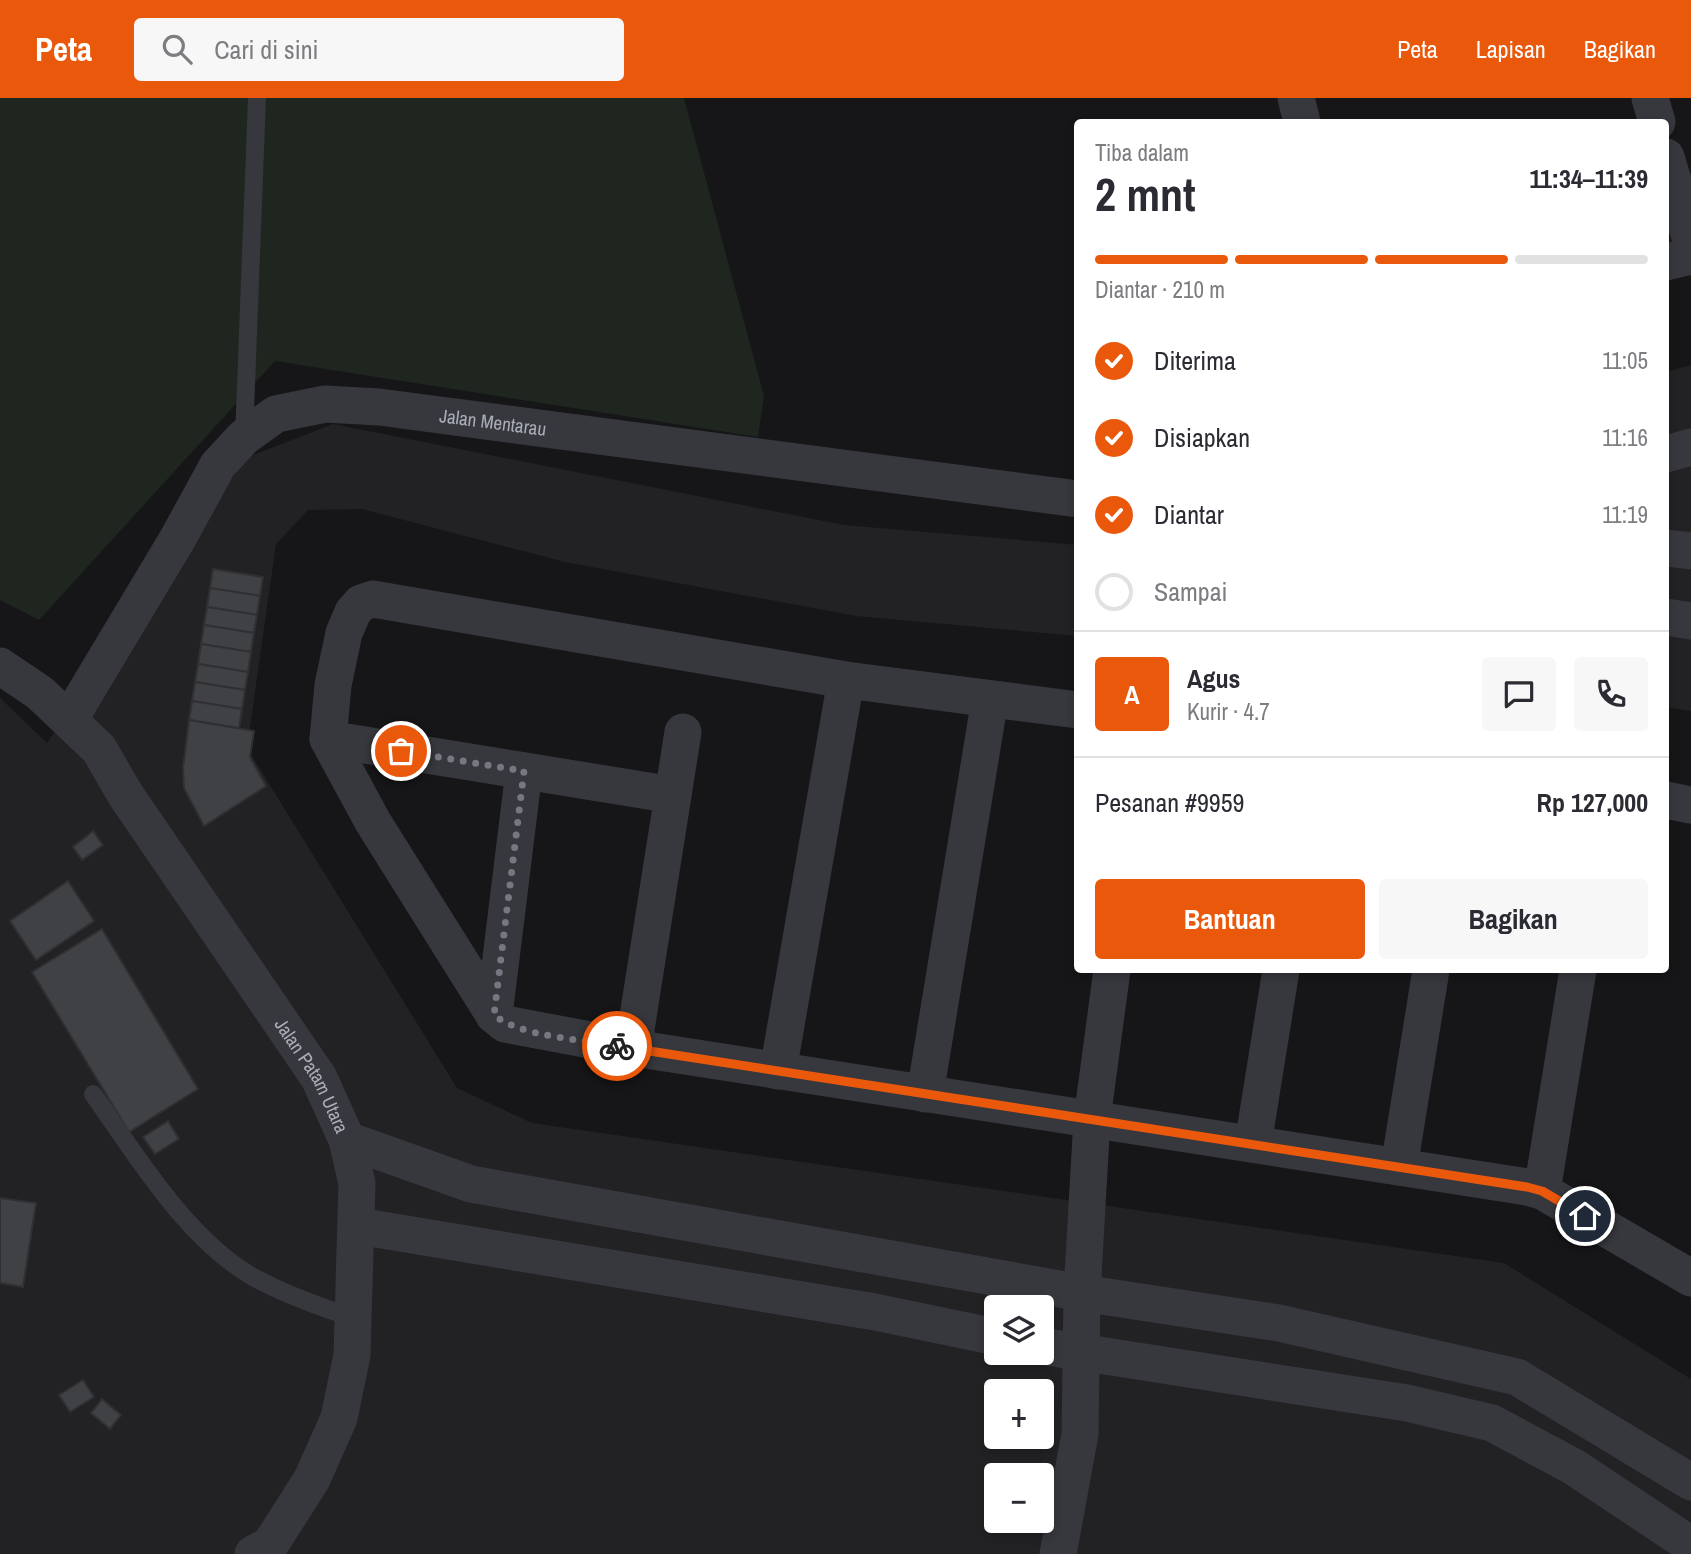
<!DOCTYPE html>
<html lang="id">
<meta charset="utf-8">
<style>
:root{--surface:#fff;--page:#f7f7f7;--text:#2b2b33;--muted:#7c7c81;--line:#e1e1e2;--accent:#ea580c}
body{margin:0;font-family:"Archivo Narrow",sans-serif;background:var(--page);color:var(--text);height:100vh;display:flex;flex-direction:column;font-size:26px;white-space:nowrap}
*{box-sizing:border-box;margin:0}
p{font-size:23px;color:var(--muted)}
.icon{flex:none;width:38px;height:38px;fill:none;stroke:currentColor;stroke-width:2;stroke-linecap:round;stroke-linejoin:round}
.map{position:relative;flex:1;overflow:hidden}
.details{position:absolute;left:1074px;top:21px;width:595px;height:854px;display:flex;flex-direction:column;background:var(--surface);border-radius:7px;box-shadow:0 4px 10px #0003}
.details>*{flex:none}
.fabs{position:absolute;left:984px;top:1197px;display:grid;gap:14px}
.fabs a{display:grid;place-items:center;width:70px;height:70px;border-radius:7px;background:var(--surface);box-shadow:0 4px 10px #0003;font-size:35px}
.pin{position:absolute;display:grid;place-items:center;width:60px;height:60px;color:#fff;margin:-30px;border:4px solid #fff;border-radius:50%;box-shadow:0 2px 7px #0007}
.courier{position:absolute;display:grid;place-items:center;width:70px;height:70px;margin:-35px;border:5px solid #ea580c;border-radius:50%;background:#fff;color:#222;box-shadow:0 2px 9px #0007}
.headline em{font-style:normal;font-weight:700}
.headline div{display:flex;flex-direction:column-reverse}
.headline{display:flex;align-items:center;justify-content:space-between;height:119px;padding:0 21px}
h1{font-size:46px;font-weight:700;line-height:52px}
.bar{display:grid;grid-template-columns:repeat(4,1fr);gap:10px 7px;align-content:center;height:84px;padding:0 21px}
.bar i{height:9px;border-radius:5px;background:var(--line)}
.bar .selected{background:var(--accent)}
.bar p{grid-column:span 4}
.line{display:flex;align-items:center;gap:18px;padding:0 21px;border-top:2px solid var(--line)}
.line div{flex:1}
.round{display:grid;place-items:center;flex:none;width:74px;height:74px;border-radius:7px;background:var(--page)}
ol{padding:0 21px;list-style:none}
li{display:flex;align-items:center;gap:21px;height:77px}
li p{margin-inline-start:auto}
li .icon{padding:7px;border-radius:50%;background:var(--accent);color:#fff;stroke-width:4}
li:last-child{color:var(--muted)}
li i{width:38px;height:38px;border:4px solid var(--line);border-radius:50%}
.button{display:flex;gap:14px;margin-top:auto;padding:14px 21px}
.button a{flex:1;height:80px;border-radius:7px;background:var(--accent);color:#fff;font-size:28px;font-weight:700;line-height:80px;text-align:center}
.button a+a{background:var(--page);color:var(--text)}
header{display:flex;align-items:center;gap:42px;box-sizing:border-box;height:98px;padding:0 35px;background:var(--accent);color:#fff}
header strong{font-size:33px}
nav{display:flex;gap:38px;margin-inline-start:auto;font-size:24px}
.search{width:490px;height:63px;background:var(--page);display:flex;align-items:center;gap:18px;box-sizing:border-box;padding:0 24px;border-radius:7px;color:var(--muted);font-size:26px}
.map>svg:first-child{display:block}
.built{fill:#222225;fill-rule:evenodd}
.green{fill:#1e261f}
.building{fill:#404145;stroke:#303034;stroke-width:2}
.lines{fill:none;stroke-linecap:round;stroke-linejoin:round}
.service{stroke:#37383d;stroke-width:18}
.minor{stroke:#37383d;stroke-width:37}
.done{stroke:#757880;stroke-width:7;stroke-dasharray:0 12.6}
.route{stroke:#ea580c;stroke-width:9}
.labels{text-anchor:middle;stroke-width:7;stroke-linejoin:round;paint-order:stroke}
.street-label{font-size:19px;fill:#a8adb8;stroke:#111113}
</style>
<header>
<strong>Peta</strong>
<div class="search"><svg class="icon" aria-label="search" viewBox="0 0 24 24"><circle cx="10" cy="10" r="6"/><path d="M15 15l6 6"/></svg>Cari di sini</div>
<nav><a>Peta</a><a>Lapisan</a><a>Bagikan</a></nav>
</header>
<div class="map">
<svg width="1691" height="1456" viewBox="0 0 1691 1456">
<rect width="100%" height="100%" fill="#161618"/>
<g class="built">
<polygon points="1691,267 1691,613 1666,609 1666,274"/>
<path d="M333 326 844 427 1078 447V538L856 518 565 464 362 411 308 412 276 446 247 650 457 990 532 1025 1504 1165 1691 1281V1456H0V600L47 645 246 360ZM996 1209H1041V1255H996ZM996 1293H1041V1339H996ZM996 1377H1041V1423H996Z"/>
</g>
<polygon class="green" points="0,0 684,0 764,298 758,339 275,263 39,522 0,502"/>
<g class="building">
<polygon points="213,471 263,479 260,498 210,490"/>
<polygon points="210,490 260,498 257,517 207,509"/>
<polygon points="207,509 257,517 254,535 204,527"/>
<polygon points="204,527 254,535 251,554 201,546"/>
<polygon points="201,546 251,554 248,574 198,566"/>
<polygon points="198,566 248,574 245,592 195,584"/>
<polygon points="195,584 245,592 242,611 192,603"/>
<polygon points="192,603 242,611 239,630 189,622"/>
<polygon points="189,622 254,633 250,659 266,688 204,728 184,690 183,670"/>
<polygon points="93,733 103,747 82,762 73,749"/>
<polygon points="68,783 94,823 36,862 10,823"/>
<polygon points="102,831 198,991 129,1034 32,874"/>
<polygon points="168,1023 179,1041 155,1056 143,1039"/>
<polygon points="0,1100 36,1105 23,1189 0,1185"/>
<polygon points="83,1282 94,1299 70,1314 59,1297"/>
<polygon points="102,1301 121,1317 110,1331 91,1315"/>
</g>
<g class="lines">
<g class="service">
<polyline points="244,339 257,0"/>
<path d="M93 996C136 1057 188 1143 255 1180 286 1197 320 1209 354 1220"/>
</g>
<g class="minor">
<polyline points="1296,0 1302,24"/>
<polyline points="1650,0 1657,24"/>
<polyline points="1666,59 1691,143"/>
<polyline points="1666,164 1691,158"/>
<polyline points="1666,356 1691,349"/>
<polyline points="1666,450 1691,453"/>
<polyline points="1666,519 1691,523"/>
<path id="s1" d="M0 568 40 595 99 651 125 696 319 980 347 1042 357 1085 352 1257 339 1320 312 1381 270 1447 253 1456"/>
<polyline points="1078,612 846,582 373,501 361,505 353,514 344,535 333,587 328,641 373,724 494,917 505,926 633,950 1527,1089 1542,1093 1691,1180"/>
<path id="s2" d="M69 622 178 440 218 367 244 339 276 316 325 306 379 309 1078 401"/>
<polyline points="328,641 673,697"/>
<polyline points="1666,702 1691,707"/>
<polyline points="494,917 524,673"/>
<polyline points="633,950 683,634"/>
<polyline points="778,973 846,582"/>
<polyline points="925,996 990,601"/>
<polyline points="347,1042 471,1086 1082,1195 1279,1225 1517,1279 1691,1384"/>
<polyline points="1253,1046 1281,872"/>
<polyline points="1399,1069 1431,872"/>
<polyline points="1542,1093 1578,872"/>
<polyline points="358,1128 875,1214 996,1239"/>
<polyline points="1041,1248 1407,1305 1492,1325 1574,1369 1691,1447"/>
<polyline points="1058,1456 1080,1336 1082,1195 1092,1021 1112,872"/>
</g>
</g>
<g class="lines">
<path class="done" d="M401 653 524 673 494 917C521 939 581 941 617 948"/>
<polyline class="route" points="617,948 1527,1089 1542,1093 1585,1118"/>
</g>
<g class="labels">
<g class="street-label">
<text dy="7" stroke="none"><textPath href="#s2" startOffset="592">Jalan Mentarau</textPath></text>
<text dy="7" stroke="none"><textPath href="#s1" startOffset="520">Jalan Patam Utara</textPath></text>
</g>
</g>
</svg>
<div class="fabs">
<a><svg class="icon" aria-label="layers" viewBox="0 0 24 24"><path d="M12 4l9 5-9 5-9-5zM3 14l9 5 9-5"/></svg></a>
<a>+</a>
<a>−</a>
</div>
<div class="pin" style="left:401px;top:653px;background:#ea580c"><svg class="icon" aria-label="bag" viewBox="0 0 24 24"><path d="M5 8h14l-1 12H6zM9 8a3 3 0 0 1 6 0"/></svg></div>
<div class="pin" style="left:1585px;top:1118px;background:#1f2937"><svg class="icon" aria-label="home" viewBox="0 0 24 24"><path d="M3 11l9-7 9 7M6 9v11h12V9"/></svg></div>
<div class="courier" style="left:617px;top:948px"><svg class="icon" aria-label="bike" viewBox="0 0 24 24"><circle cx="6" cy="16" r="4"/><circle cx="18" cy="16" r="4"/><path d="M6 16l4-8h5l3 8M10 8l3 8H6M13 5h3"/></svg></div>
<section class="details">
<div class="headline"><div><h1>2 mnt</h1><p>Tiba dalam</p></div><em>11:34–11:39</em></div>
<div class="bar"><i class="selected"></i><i class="selected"></i><i class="selected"></i><i></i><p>Diantar · 210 m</p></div>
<ol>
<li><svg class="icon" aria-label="check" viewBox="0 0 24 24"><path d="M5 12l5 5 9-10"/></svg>Diterima<p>11:05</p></li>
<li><svg class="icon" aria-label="check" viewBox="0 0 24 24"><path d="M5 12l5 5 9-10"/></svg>Disiapkan<p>11:16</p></li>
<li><svg class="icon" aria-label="check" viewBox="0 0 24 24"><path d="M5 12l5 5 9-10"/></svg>Diantar<p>11:19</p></li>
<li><i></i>Sampai</li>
</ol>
<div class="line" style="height:126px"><b class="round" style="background:var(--accent);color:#fff">A</b><div><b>Agus</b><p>Kurir · 4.7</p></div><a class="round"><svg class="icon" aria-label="chat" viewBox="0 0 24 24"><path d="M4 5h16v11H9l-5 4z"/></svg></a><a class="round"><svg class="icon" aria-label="phone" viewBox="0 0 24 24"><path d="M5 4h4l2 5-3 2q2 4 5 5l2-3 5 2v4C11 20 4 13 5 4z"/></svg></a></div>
<div class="line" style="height:91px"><div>Pesanan #9959</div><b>Rp 127,000</b></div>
<div class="button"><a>Bantuan</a><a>Bagikan</a></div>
</section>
</div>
